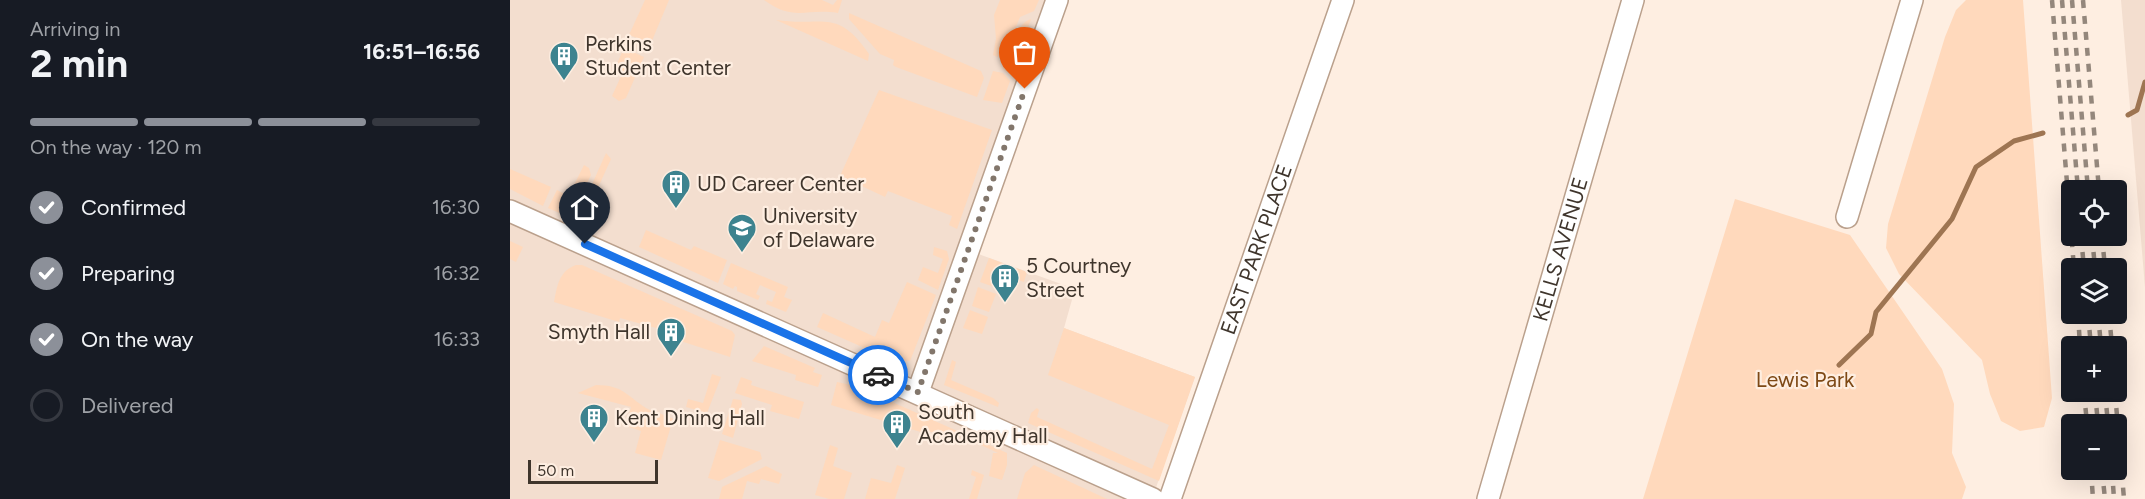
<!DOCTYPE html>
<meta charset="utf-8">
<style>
:root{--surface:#171b24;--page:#242831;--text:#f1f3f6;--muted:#9ea1a6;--line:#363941;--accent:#8c9099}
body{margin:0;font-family:Figtree,sans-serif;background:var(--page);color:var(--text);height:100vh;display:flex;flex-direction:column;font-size:22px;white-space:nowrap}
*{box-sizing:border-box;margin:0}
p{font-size:20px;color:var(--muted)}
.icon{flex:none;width:33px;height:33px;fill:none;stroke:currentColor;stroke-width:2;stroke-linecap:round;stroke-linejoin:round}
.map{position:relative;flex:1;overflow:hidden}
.sheet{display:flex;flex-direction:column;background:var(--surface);width:510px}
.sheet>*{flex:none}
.tools{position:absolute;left:1551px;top:180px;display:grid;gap:12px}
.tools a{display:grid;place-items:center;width:66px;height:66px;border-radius:6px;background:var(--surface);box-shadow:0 6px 24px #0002;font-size:30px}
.scale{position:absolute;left:18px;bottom:15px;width:130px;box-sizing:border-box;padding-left:6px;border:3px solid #3f352c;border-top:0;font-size:16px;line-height:21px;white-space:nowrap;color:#3f352c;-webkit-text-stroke:4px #feeee1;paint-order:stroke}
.pin{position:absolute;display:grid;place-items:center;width:51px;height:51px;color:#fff;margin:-62px -26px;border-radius:50% 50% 50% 0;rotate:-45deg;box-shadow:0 0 6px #0007}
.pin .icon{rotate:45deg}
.courier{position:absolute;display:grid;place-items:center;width:60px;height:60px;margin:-30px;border:4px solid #1a73e8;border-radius:50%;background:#fff;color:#222;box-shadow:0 2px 8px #0007}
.headline em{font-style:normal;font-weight:700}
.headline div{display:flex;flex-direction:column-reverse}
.headline{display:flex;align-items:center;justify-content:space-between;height:102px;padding:0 30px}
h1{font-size:39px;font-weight:700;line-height:45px}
.bar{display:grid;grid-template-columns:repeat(4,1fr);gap:9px 6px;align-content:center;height:72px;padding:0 30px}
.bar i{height:8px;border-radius:4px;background:var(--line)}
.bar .active{background:var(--accent)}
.bar p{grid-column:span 4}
ol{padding:0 30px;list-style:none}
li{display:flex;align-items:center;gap:18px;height:66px}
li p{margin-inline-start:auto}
li .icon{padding:6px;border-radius:50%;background:var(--accent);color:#fff;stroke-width:4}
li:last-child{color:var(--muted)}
li i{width:33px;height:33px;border:3px solid var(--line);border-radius:50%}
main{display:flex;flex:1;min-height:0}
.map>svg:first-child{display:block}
.built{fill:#f3decf}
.green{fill:#ffd9bc}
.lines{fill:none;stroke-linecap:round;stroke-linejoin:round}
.stream{stroke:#9e7552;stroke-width:5}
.minor-casing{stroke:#baa08c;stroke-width:24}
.minor{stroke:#fff;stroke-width:21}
.rail{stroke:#94877c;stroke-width:4.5;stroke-dasharray:8 8;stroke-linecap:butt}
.done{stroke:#82766b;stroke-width:6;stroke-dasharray:0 10.8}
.route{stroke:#1a73e8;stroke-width:8}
.labels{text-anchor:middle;stroke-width:4.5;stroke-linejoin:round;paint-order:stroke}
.poi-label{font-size:21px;fill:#3f352c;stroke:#feeee1;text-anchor:start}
.street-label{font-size:21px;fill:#3f352c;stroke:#feeee1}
.park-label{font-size:21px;fill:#7e4915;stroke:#feeee1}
</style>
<main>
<section class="sheet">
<div class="headline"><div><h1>2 min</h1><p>Arriving in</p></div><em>16:51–16:56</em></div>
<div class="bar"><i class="active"></i><i class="active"></i><i class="active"></i><i></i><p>On the way · 120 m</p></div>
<ol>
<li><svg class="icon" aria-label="check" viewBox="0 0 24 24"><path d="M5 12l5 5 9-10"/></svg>Confirmed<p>16:30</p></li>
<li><svg class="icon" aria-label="check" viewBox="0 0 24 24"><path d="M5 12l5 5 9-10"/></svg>Preparing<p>16:32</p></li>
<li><svg class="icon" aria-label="check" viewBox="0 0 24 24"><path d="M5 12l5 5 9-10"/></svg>On the way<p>16:33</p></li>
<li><i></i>Delivered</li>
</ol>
</section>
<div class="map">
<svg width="1635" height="499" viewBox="0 0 1635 499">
<rect width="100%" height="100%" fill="#feeee1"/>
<g class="built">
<polygon points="0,0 537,0 449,247 565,289 554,328 685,377 642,499 0,499"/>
<polygon points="1611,0 1635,0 1635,287"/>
</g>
<g class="green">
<polygon points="135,0 159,0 141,43 119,35"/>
<path d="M254 0H312L323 5 327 0H332L328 13C295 8 284 22 254 0Z"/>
<polygon points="490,0 529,0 524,11 510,17 497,49 487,57 483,55 486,39 484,15"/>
<polygon points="1456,0 1513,0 1542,398 1534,427 1510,431 1491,421 1480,394 1472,360 1389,274 1376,248 1378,224 1435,37 1446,10"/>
<polygon points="339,13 471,71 474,78 467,97 386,67 383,65 384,60 370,54 339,19"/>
<path d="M521 19 502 75 493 69 492 64C494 59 498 56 500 52 507 40 507 23 521 19Z"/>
<path d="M266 20C313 27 327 7 359 54L358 61Z"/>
<polygon points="114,48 134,57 116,98 109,101 102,96 113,72 105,68"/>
<polygon points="483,71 493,73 500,81 492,103 473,100"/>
<polygon points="369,90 482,130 447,229 439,225 442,216 378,191 375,197 330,176"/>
<polygon points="96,153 101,159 72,223 66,220"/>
<polygon points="74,165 79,168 81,175 72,193 66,194 62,189"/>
<polygon points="0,169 41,187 33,206 0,189"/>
<polygon points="47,190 68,201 61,218 38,208"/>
<polygon points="1225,199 1340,235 1432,369 1444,404 1442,453 1456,487 1452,499 1133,499"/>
<polygon points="136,230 181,250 184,246 217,260 208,283 129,247"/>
<polygon points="0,241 13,247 6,262 0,259"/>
<polygon points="424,247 437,251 439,259 428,290 408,280 413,267 428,273 433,259 423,255"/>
<polygon points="479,258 517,272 514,282 492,275 487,288 470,282"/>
<polygon points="221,263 278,287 274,297 282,300 276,312 256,304 257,300 262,302 266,292 250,285 246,294 250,296 248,300 227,291 227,287 225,286 223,289 213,284"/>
<path d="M66 265H72L222 331 225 335 220 357 152 335 153 330 110 318 109 322 44 302C47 286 49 271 66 265Z"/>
<polygon points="397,282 426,295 400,361 384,361 307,327 313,313 365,337 372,320 379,323"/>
<polygon points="468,287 486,294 479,312 462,306"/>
<polygon points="460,310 478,317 472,334 453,328"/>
<polygon points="554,328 685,377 649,481 518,423 521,413 527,408 529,410 527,417 642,469 659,425 538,375"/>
<polygon points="254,346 305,368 303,372 312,375 308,387 285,380 286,375 242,361"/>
<polygon points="442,360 446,362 441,380 483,398 489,403 488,407 434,385"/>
<polygon points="202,374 211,377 197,413 176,407 178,399 193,403"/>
<polygon points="231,377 242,381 241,385 294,402 289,419 260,411 262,405 225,393"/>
<polygon points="327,382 346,386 497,453 497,465 492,480 479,476 483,453 488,453 447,434 444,439 415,430 414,433 321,405"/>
<path d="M86 385C113 385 117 396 136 408 145 413 155 414 163 419L151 460 125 453 131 431 116 426 121 407 68 393Z"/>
<polygon points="223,399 231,400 232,404 223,438 212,434"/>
<polygon points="210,440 250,452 252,459 209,481 198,478"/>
<polygon points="320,445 328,448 323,466 342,473 334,499 319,499 305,495"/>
<polygon points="387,465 395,468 385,499 355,499 361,478 381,483"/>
<polygon points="524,465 526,466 597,499 507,499 515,473"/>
<polygon points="256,466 272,474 269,484 251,479 249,484 237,481 232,499 209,499 212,487"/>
<polygon points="462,470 474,475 467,499 459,499 466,477 461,475"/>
</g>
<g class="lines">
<g class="stream">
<polyline points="1618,115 1627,110 1635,82"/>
<polyline points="1329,365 1361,334 1366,312 1442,219 1466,167 1504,141 1533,133"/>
</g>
<g class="minor-casing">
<g id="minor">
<polyline points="0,211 643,499"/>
<polyline points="1337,217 1402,0"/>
<polyline points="408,392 547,0"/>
<path id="s1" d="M660 499 833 0"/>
<path id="s2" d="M978 499 1123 0"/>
</g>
</g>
<use href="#minor" class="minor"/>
<g class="rail">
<polyline points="1542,0 1564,268"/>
<polyline points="1552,0 1568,190"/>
<polyline points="1562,0 1578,190"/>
<polyline points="1573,0 1589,190"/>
<polyline points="1571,236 1574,268"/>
<polyline points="1582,236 1585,268"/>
<polyline points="1592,236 1595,268"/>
<polyline points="1568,314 1570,346"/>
<polyline points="1578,314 1581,346"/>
<polyline points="1588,314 1591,346"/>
<polyline points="1599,314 1602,346"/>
<polyline points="1574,392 1577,424"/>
<polyline points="1585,392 1588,424"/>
<polyline points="1595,392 1598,424"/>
<polyline points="1605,392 1614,499"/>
<polyline points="1581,470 1583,499"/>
<polyline points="1592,470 1595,499"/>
<polyline points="1602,470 1604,499"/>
</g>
</g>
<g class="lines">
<polyline class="done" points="368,375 408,392 515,89"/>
<polyline class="route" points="75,244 368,375"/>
</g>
<defs>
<g id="building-pin" transform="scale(1.5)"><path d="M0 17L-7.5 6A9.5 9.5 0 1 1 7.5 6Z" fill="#3d838f" stroke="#feeee1"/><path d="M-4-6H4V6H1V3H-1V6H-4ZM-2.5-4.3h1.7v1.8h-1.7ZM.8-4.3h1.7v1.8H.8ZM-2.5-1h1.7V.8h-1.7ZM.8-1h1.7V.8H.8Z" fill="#fff"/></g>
<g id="university-pin" transform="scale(1.5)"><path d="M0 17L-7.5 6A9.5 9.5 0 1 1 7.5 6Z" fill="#3d838f" stroke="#feeee1"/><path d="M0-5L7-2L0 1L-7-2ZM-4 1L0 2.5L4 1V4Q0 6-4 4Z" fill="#fff"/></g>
</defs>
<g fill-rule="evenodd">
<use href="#building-pin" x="54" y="56"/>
<use href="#building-pin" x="166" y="184"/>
<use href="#university-pin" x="232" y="228"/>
<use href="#building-pin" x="495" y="278"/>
<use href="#building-pin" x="161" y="332"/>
<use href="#building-pin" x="84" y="418"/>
<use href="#building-pin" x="387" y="424"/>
</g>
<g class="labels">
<g class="poi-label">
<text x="75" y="51">Perkins<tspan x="75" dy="24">Student Center</tspan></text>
<text x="187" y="191">UD Career Center</text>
<text x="253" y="223">University<tspan x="253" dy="24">of Delaware</tspan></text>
<text x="516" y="273">5 Courtney<tspan x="516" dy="24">Street</tspan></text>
<text x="140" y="339" text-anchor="end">Smyth Hall</text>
<text x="408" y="419">South<tspan x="408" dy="24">Academy Hall</tspan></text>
<text x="105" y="425">Kent Dining Hall</text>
</g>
<g class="street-label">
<text dy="7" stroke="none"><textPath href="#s1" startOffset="264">EAST PARK PLACE</textPath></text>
<text dy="7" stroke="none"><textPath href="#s2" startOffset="260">KELLS AVENUE</textPath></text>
</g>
<g class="park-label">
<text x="1295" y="387">Lewis Park</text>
</g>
</g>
</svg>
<div class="tools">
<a><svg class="icon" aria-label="locate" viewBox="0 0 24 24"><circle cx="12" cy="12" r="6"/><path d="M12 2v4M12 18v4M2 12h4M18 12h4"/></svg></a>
<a><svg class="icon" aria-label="layers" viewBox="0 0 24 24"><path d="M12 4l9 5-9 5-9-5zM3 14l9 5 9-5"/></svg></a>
<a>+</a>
<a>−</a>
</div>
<div class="scale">50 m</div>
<div class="pin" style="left:515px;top:89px;background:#ea580c"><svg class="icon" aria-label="bag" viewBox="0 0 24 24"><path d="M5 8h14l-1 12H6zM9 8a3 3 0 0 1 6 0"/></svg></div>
<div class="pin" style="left:75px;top:244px;background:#1f2937"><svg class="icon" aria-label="home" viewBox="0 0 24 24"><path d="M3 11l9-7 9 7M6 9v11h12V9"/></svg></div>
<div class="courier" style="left:368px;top:375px"><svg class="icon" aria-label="car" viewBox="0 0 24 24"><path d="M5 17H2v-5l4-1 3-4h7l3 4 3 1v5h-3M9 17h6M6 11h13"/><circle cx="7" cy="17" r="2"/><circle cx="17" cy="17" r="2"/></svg></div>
</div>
</main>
